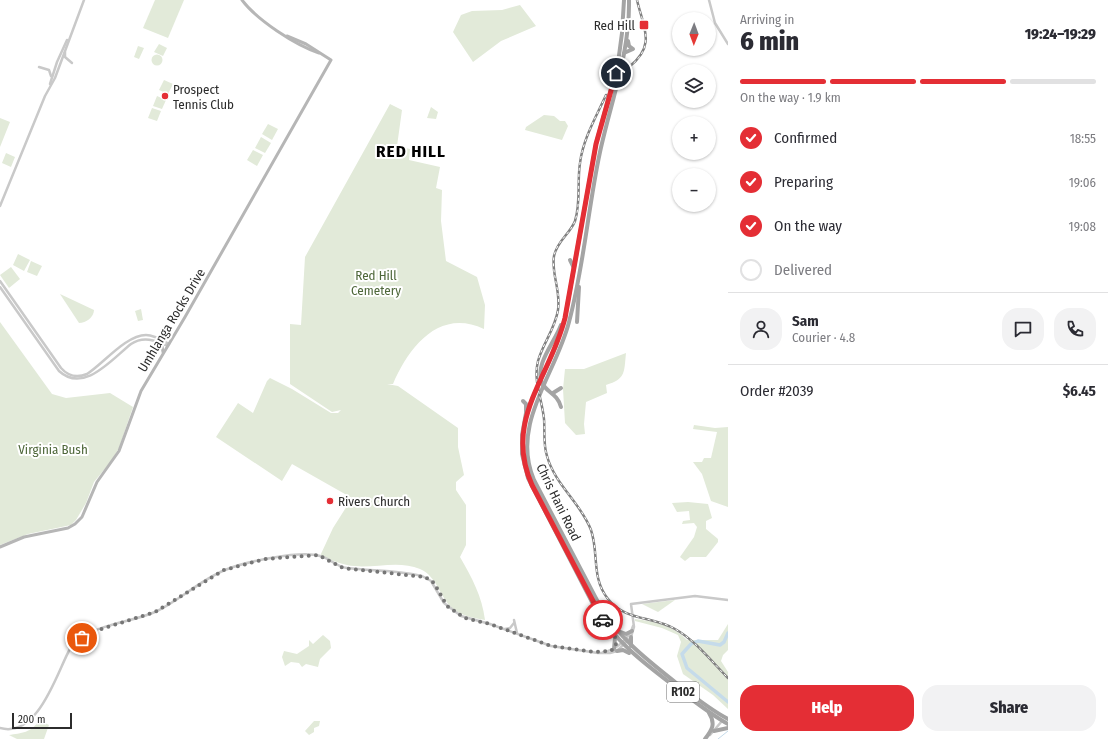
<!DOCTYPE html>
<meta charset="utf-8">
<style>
:root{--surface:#fff;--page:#f2f2f3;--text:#2b2b33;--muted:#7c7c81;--line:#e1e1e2;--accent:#e42e35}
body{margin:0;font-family:"Fira Sans Condensed",sans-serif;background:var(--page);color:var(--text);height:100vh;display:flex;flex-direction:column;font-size:15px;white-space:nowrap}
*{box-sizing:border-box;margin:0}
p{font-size:13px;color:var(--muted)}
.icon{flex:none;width:22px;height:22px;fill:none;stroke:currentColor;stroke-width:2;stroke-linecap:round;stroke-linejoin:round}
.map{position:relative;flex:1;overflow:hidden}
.details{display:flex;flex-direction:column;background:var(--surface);width:380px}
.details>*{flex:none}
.needle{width:26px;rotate:181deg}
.tools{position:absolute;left:672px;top:12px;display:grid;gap:8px}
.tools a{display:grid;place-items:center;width:44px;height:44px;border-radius:50%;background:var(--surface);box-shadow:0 1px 3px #0004;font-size:20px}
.scale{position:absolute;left:12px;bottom:10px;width:60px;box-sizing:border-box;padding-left:4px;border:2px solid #2c2c2c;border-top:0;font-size:11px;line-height:14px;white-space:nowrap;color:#2c2c2c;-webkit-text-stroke:3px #fff;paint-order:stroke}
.pin{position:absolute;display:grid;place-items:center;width:34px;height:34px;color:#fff;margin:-17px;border:2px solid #fff;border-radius:50%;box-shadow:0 1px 4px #0007}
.courier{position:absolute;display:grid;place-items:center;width:40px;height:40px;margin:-20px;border:3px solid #e42e35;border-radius:50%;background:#fff;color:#222;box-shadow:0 1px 5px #0007}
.head em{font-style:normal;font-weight:800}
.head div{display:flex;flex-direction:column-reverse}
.head{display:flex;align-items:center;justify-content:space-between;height:68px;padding:0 12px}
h1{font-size:26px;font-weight:800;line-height:30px}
.bar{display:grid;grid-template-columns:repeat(4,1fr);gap:6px 4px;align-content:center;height:48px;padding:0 12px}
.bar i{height:5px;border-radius:3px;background:var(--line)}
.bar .on{background:var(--accent)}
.bar p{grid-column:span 4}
.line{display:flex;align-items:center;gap:10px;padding:0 12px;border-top:1px solid var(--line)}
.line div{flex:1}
.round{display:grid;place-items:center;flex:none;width:42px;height:42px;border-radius:16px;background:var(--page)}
ol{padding:0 12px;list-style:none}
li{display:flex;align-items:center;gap:12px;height:44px}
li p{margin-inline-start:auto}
li .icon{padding:4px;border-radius:50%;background:var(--accent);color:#fff;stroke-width:4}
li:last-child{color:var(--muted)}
li i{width:22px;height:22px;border:2px solid var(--line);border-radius:50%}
.primary-button{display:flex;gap:8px;margin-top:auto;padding:8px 12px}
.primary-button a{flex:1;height:46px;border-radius:16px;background:var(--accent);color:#fff;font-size:16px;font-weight:800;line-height:46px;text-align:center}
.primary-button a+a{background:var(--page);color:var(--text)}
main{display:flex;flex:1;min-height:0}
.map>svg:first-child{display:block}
.green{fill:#e2ead9}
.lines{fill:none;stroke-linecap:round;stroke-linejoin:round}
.stream{stroke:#c5dbea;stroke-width:1}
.river{stroke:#c5dbea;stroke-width:3.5}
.tertiary{stroke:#c9c9c9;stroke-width:2.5}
.secondary{stroke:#b6b6b6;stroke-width:3}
.primary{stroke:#a4a4a4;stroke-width:4}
.rail-casing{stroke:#818181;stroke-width:2.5}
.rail{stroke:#fff;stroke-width:1;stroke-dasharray:3;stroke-linecap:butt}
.done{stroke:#767676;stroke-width:4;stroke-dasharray:0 7.2}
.route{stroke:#e42e35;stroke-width:5}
.poi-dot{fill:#e42e35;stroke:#fff;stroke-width:1.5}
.labels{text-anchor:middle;stroke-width:4;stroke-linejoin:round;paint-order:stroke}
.shield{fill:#fff;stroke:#6b6b6b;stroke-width:1}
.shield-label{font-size:12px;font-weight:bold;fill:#2c2c2c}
.poi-label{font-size:13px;fill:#2c2c2c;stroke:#fff;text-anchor:start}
.park-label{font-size:13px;fill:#4e673a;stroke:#fff}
.street-label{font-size:13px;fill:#2c2c2c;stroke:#fff}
.district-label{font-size:17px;font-weight:bold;letter-spacing:1px;fill:#000;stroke:#fff}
</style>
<main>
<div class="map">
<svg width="728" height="739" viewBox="0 0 728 739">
<rect width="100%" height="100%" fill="#fff"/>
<g class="green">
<polygon points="155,0 184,0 168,38 143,28"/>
<polygon points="520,5 536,26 501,41 473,62 453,32 461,15 472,11 502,10"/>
<polygon points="159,44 167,48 163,56 154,52"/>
<polygon points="138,46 144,48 139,59 134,57"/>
<circle cx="157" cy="60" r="5.5"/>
<polygon points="164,80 173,84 168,94 159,90"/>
<polygon points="157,96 166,100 162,109 153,106"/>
<path d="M390 104 402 110 397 146 410 149 409 160 440 167 436 188 442 190 441 221 446 261 477 277 485 305 484 329C439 308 409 347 393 384H387L398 386 458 428V447L464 475 456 482V490L466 505V545L460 557C472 578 482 596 485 620 474 618 462 616 453 609 440 598 437 576 420 569 397 559 371 570 347 565 338 563 329 559 320 556L333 528 352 498 292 464 282 481 216 437 238 403 253 413 267 381 270 378 292 389 331 413H338L341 410 332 412 290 384V324L301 325 305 257Z"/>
<polygon points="431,107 438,112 436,119 427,118"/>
<polygon points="152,108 161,111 157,121 148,118"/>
<polygon points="544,115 554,116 560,121 565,121 568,126 562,140 525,130 526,127"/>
<polygon points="0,118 10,122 0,147"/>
<polygon points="268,124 278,129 272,140 262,134"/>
<polygon points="261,137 271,143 265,153 255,148"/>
<polygon points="253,150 263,155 257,166 247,160"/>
<polygon points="6,153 15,157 11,167 2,163"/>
<polygon points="18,254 30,260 24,271 13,265"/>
<polygon points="31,261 42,266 37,276 27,272"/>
<polygon points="11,267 20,279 9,288 0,275"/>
<path d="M60 294 94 310C94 317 86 323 79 323Z"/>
<polygon points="141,309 143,320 138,321 135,311"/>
<polygon points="0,322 52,394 66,398 110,393 133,407 119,448 112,460 94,482 86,503 76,520 71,525 28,534 0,545"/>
<path d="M626 353C624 372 626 379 606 385L607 393 586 402 584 424 585 434 576 435 565 423 563 389 565 369H584Z"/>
<polygon points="694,425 715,428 728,427 728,507 711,501 702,474 693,462 702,462 704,458 711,458 717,432 693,429"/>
<polygon points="688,502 708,504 712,518 706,521 706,529 718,539 718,542 706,557 690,557 685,561 680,557 694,537 697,527 694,523 682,524 683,521 690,520 689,511 677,512 672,503"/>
<polygon points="675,600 658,612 642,604"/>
<path d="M635 619C654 621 674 626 687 640H718L728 624V650L723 655 721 661 728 672V709L713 695 683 674 677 656 681 642 678 635 662 628 635 621Z"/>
<polygon points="323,635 330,641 331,648 320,659 318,667 306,664 302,667 299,663 291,662 285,666 282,657 284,651 297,654 309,646 309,640 313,644"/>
<path d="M39 720 49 725 44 739H17L9 735C21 733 32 733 39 720Z"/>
<polygon points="314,721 320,721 319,726 314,728 314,732 309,735 305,731"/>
</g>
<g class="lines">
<polyline class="stream" points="718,739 728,731"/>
<polyline class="river" points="728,633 724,642 720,645 698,641 691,644 682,654 687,668 728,702"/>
<g class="tertiary">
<polyline points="709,0 715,23 728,44"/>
<polyline points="65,52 65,57 72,63"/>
<polyline points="39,67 49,70 51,76"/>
<polyline points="50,84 57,62 67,40"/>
<polyline points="0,206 45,96 55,78 84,0"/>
<path d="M0 281 61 368C68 376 77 378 87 374 103 364 126 335 146 335 154 335 162 340 169 344"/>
<path d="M0 287 59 371C84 394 112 359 131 344 143 336 155 340 168 346"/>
<polyline points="514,620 517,633"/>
<polyline points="505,629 510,628 514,623"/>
<path d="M603 652C615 651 630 638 633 626"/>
<path d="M0 728C39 739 58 669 70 649 73 643 78 640 83 637 104 623 132 622 155 612 179 601 200 580 225 570 244 562 300 550 320 556 330 558 336 567 347 568 372 571 398 570 422 576L431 581 444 603 461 616 490 624 551 646 598 653H610L617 651 631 637 634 627 631 604 695 596 728 600"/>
<polyline points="710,735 722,721"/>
</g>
<g class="secondary">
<path d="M242 0C257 20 295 45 319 53"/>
<polyline points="159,339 165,339 172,337"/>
<polyline points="158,341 162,346 163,352"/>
<polyline points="0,547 24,537 68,528 75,524 82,517 97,482 119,451 141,391 185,317 331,60 306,44 287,36"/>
</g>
<g class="primary">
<path d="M624 0 622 33 618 63 596 144 565 318 556 346 526 413 522 435V454L528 478 594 606C615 642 645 664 678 689 694 701 710 714 728 724"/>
<path d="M629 0C630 53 611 101 600 152 588 208 584 266 569 322 556 374 510 424 534 480L600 606C619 638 646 659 675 682 692 695 709 709 728 719"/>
<polyline points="624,53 633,49 629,46 628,41"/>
<polyline points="570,260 574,268"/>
<polyline points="577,322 579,287"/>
<path d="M561 325C555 342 534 365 542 383 547 393 557 393 561 407"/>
<polyline points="553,393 561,388"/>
<polyline points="523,401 526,404 526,413"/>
<polyline points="618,631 626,634 632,631"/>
<polyline points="631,637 631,646"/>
<polyline points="614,649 615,638"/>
<polyline points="617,651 623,650 629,653"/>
<polyline points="714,731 728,728"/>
<path d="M705 739C712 730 716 724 709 713"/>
</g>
<g class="rail-casing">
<g id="rail">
<path d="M629 67C657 45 643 27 637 0"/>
<path d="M606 95C596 117 583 139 580 163 577 182 581 202 575 221 570 234 557 241 554 256 551 273 561 291 558 310 555 329 543 343 538 361 533 381 542 399 544 419 545 431 543 444 547 456 555 485 581 503 591 530 599 553 591 578 608 599 625 621 653 616 675 629 695 640 712 662 728 678"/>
</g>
</g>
<use href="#rail" class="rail"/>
</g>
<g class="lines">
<polyline class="done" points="82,638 95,631 155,612 224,570 265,559 318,555 343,568 425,577 434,583 447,606 465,618 490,624 551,646 594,652 611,651 616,645 615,636 603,620"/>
<path class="route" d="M603 620 532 485C503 420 550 378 565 318L596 144 616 73"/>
</g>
<g class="poi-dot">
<rect x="639" y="20" width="10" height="10" rx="2"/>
<circle cx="165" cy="96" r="4"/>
<circle cx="330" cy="501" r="4"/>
</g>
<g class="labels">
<rect class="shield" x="667" y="682" width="32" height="20" rx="3"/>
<g class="shield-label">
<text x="683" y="696">R102</text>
</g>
<g class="poi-label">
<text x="635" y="30" text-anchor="end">Red Hill</text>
<text x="173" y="94">Prospect<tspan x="173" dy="15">Tennis Club</tspan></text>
<text x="338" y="506">Rivers Church</text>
</g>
<g class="park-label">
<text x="376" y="280">Red Hill<tspan x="376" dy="15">Cemetery</tspan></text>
<text x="53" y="454">Virginia Bush</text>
</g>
<g class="street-label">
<text transform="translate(171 320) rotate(-59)" y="5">Umhlanga Rocks Drive</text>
<text transform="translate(559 502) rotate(64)" y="5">Chris Hani Road</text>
</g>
<g class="district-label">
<text x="411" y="157">RED HILL</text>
</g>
</g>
</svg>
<div class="tools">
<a><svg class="needle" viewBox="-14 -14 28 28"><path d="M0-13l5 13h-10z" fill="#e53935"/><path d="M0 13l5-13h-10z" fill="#7c7c81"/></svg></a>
<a><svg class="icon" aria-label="layers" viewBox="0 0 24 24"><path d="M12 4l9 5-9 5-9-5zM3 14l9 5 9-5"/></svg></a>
<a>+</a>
<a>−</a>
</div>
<div class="scale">200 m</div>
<div class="pin" style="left:82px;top:638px;background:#ea580c"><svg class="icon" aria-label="bag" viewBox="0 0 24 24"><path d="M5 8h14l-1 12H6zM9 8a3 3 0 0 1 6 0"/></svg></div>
<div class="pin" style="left:616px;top:73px;background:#1f2937"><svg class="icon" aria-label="home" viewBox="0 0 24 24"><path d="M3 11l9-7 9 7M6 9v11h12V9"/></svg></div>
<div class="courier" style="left:603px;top:620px"><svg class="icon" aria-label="car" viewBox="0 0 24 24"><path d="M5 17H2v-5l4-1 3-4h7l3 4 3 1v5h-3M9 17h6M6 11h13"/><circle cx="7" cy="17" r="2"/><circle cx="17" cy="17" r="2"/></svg></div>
</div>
<section class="details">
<div class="head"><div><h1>6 min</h1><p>Arriving in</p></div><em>19:24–19:29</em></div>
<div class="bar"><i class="on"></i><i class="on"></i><i class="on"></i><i></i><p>On the way · 1.9 km</p></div>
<ol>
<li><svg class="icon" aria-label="check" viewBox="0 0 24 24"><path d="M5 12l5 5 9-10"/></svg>Confirmed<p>18:55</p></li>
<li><svg class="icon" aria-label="check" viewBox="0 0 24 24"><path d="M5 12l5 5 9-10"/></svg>Preparing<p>19:06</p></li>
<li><svg class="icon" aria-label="check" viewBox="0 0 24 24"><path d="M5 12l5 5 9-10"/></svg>On the way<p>19:08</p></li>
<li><i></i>Delivered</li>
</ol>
<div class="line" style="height:72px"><a class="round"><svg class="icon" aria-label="person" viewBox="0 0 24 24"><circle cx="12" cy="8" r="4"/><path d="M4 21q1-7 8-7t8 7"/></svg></a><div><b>Sam</b><p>Courier · 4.8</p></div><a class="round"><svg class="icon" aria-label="chat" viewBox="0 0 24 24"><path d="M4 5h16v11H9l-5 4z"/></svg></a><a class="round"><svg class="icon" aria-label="phone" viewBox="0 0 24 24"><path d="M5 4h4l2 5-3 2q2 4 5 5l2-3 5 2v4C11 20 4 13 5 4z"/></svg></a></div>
<div class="line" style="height:52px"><div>Order #2039</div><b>$6.45</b></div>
<div class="primary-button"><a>Help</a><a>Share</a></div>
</section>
</main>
